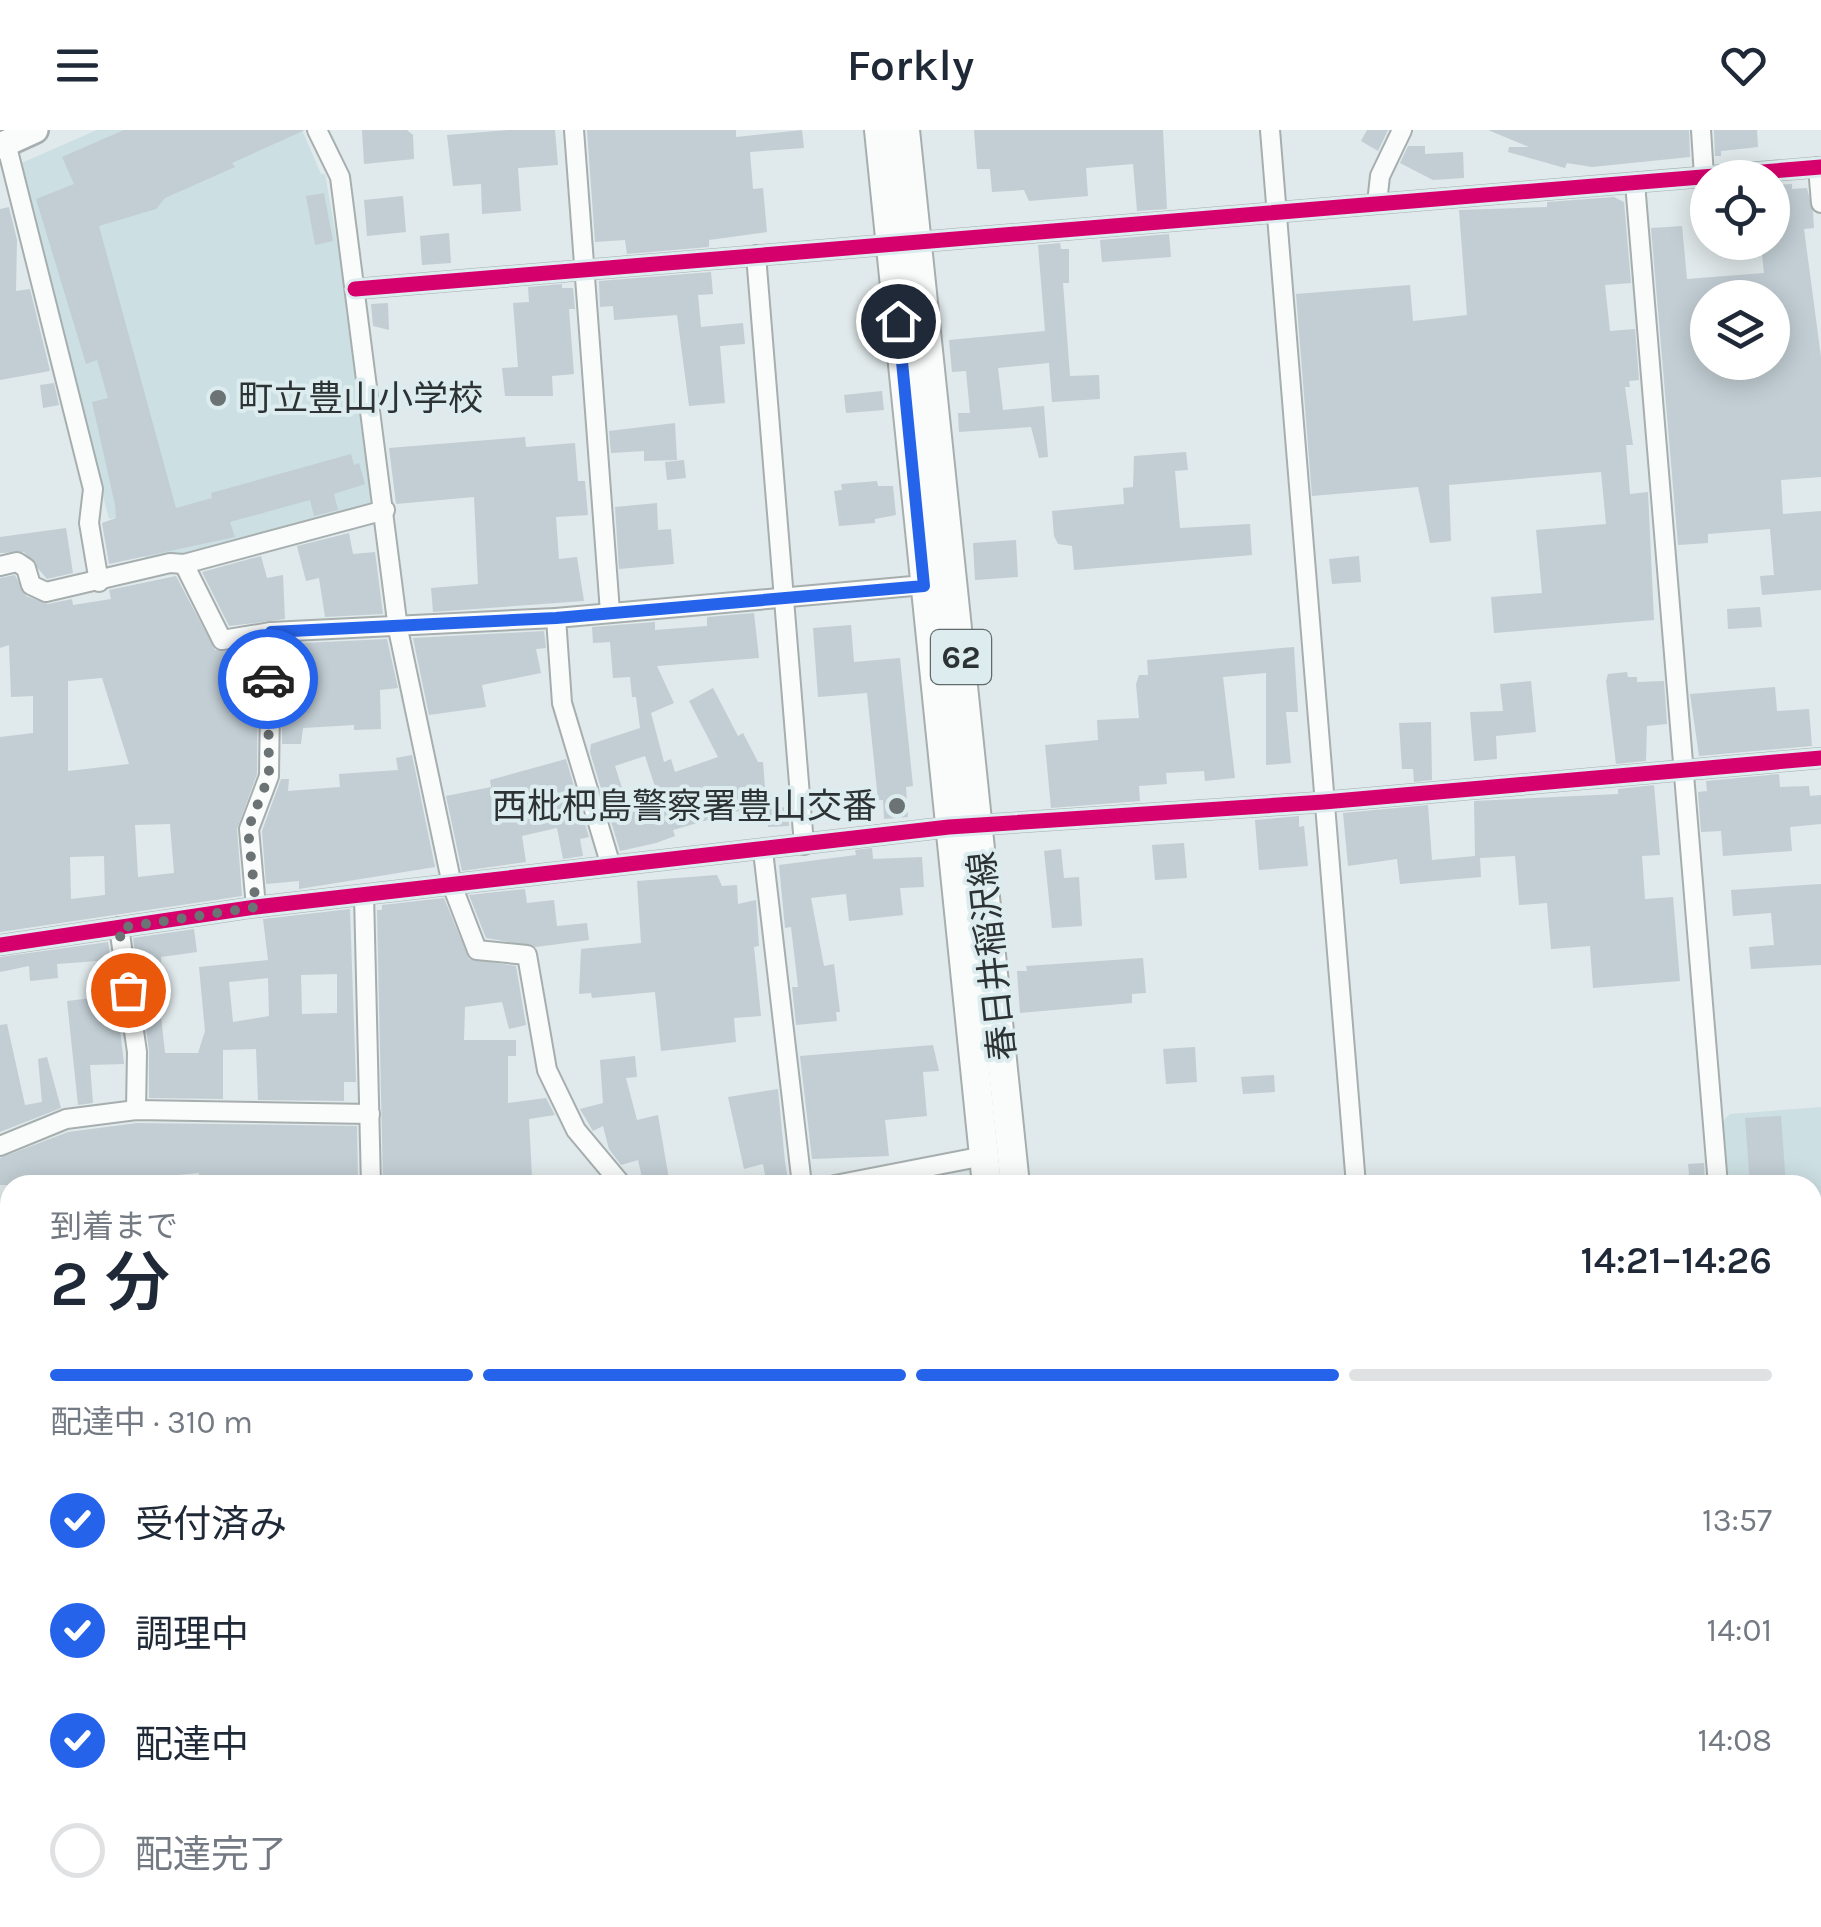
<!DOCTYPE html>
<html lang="ja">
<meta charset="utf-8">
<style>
:root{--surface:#fff;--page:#f2f2f3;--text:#1f2937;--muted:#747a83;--line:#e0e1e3;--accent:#2563eb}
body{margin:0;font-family:Karla,"Noto Sans JP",sans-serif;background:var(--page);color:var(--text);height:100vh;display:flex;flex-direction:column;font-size:38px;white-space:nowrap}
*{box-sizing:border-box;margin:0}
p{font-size:32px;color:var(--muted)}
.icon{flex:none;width:55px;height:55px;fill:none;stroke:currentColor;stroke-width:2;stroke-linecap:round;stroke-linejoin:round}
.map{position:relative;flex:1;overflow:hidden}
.drawer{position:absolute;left:0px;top:1045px;width:1822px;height:752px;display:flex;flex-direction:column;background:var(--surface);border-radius:30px 30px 0 0;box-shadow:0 5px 25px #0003}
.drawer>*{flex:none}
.fabs{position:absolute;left:1690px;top:30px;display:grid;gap:20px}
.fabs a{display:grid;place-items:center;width:100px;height:100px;border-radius:50%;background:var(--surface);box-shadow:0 5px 25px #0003;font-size:50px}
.pin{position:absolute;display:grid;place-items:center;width:85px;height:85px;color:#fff;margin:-42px;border:5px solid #fff;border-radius:50%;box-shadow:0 2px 10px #0007}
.courier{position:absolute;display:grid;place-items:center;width:100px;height:100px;margin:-50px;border:8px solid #2563eb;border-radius:50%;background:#fff;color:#222;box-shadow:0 2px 12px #0007}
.summary em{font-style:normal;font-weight:600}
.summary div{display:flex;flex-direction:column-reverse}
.summary{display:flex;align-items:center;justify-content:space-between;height:170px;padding:0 50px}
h1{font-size:65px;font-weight:600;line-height:75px}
.bar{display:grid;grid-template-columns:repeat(4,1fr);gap:15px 10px;align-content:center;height:120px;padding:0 50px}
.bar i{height:12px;border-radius:8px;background:var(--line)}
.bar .on{background:var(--accent)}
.bar p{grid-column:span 4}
ol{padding:0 50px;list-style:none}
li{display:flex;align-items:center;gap:30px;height:110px}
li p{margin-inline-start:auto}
li .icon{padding:10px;border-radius:50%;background:var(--accent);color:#fff;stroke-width:4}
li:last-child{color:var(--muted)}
li i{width:55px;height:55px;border:5px solid var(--line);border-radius:50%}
header{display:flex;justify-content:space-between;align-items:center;height:130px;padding:0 50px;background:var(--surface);font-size:45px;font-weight:600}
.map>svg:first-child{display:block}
.built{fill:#ccdfe2}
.building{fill:#c2ced4;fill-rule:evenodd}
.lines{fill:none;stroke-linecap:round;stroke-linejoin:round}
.minor-casing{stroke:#a7aeae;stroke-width:22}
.secondary-casing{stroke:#a7aeae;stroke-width:30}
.primary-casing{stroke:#a7aeae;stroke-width:32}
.minor{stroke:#fafcfc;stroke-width:18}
.secondary{stroke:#fafcfc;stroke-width:25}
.primary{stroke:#fafcfc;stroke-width:28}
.cycleway-casing{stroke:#dcecef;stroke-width:21}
.cycleway{stroke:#d6006c;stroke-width:15}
.done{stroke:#6c7374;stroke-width:10;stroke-dasharray:0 18}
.route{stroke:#2563eb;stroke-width:12}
.poi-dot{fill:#6c7374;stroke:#dcecef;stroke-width:4}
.labels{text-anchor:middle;stroke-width:8;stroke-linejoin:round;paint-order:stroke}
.shield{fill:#dcecef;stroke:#626a6c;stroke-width:2.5}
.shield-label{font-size:32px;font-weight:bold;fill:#2d3334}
.poi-label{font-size:35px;fill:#2d3334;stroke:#dcecef;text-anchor:start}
.street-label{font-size:35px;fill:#2d3334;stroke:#dcecef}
</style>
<header><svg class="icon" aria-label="menu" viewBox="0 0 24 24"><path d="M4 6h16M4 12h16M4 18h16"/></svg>Forkly<svg class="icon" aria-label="heart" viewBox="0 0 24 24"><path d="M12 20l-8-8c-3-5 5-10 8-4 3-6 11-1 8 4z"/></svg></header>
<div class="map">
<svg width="1821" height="1797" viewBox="0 0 1821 1797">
<rect width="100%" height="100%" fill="#e0e9eb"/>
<g class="built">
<polygon points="97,0 302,0 321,44 325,44 348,174 373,377 147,435 137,398 124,386 109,389 17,35"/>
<polygon points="1821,977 1821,1149 1813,1150 1812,1055 1729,1055 1723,991 1730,984"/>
</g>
<g class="building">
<polygon points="124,0 305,0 232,33 235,37 165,68 156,79 99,96 176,378 212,368 211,363 351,324 354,335 359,333 365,354 334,364 338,380 314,386 310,370 230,392 235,407 109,434 102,393 116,388 115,375 92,272 108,268 97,230 86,234 36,69 74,54 62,27"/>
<polygon points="362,0 407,0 413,5 414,29 364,34"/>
<polygon points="508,0 555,0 558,35 518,38 521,81 482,84 481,54 453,56 447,5"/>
<polygon points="587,0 736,0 736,7 802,0 804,18 750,22 753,59 763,58 767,102 709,110 709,117 627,124 625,110 595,112"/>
<polygon points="974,0 1163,0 1167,79 1137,81 1133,34 1086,38 1088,66 1029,71 1024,60 992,62 990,39 977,39"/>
<polygon points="1367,0 1388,0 1378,21 1361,11"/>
<polygon points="1488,0 1689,0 1690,27 1592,37 1567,33 1565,38 1508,22 1509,17 1529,17"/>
<polygon points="1714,0 1757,0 1758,17 1721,21 1721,26 1715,26"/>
<polygon points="1408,16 1425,16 1425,24 1463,22 1464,48 1433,50 1400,33"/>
<path d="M1792 54V59L1807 58 1813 82 1814 98 1804 99 1821 227V347L1781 350 1783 384 1821 381V460L1762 465 1760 446 1774 445 1770 399 1708 404V413L1678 415 1651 98 1682 96 1687 149 1764 143 1761 116 1772 112V55ZM1772 164V232H1708V168Z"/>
<polygon points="324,63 333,111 315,115 306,66"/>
<polygon points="403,66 406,102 367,106 364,70"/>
<polygon points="1614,67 1624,72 1631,153 1605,155 1610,201 1635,199 1639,250 1629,251 1630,257 1625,257 1633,315 1626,315 1630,364 1648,362 1654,490 1494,503 1491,467 1542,463 1536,400 1606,394 1601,342 1449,355 1451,411 1430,413 1418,357 1312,366 1296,164 1410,155 1413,191 1467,185 1459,80 1547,77 1547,72"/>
<polygon points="9,77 17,110 16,161 30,159 50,241 0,250 0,79"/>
<polygon points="449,103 451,133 422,135 420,106"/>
<polygon points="1169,104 1171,127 1102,132 1100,110"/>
<polygon points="1060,113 1061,119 1069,119 1069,153 1063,153 1070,246 1099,245 1100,269 1052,272 1049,233 998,238 1003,280 1044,276 1048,327 1039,328 1031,297 959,302 958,283 970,283 966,241 952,242 949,210 1045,201 1038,115"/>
<polygon points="711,142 713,164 698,165 701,197 743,193 745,214 720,216 725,273 689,276 677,185 614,190 613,176 600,177 599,151"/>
<polygon points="562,154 562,158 573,158 575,179 569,179 574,244 552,246 553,266 505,266 502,238 518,237 513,173 529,172 528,157"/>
<polygon points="388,173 389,200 373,196 371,174"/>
<polygon points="54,253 59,275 43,278 40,255"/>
<polygon points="882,261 884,280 846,283 844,265"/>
<polygon points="675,293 677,330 644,331 644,321 611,323 609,301"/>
<polygon points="525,307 526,317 575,313 578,351 585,351 588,385 556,387 559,429 577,427 584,471 433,482 431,458 478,454 474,367 396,374 389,318"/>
<polygon points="1186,322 1188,340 1175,341 1180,398 1250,394 1252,425 1074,440 1072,416 1058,414 1054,406 1052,381 1124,374 1123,358 1133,357 1134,326"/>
<polygon points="684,330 686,348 667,350 665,332"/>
<polygon points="877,351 878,356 893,356 896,385 875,389 875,393 839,396 834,361 842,360 841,354"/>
<polygon points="657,373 658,400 671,399 674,434 619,439 615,377"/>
<polygon points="66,398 73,443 47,449 24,422 0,423 0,407"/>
<polygon points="349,403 353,424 375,422 383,484 325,487 319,448 306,451 297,416"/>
<polygon points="1016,410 1018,447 975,450 973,413"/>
<polygon points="261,426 267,448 283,445 285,489 229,496 202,442"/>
<polygon points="1359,426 1361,452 1332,454 1329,429"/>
<path d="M15 445 26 466 48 474 72 469 73 475 111 469 109 460 176 446 215 520 258 517 257 644 237 699 242 766 0 802V607L33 603V566L11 567 9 515 0 518V448ZM102 548 129 634 68 641V551ZM170 694 174 743 138 747 135 695ZM104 726 105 765 71 769 70 727Z"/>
<polygon points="1760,477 1762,497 1728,499 1727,479"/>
<path d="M754 483 759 528 657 536 674 573 651 583 664 632 671 629 675 642 718 627 689 571 713 558 738 606 743 603 758 632H763L767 683 739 685V681L673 700 675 706 656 713 620 721 590 622 591 614 640 598 636 567H632L630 547 613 548 610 512 593 513 592 497 655 492V500L707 496V487ZM645 626 660 672 630 683 615 636Z"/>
<polygon points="851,495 854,532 900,528 913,656 906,657 908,687 884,689 883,670 878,670 867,563 818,567 813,498"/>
<polygon points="544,501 546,518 536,519 541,543 482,555 486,577 429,585 413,508"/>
<polygon points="387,509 398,558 380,560 381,599 354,600 354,595 303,598 301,614 282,614 283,514"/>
<polygon points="1294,517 1298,582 1286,582 1291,633 1266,635 1266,543 1223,547 1235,648 1205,651 1204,641 1166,643 1167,654 1139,656 1140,671 1051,678 1045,615 1098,610 1097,590 1139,588 1136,554 1139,545 1148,545 1147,530"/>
<polygon points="1627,542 1628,547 1637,547 1637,552 1664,551 1667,594 1647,596 1646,631 1616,634 1606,551 1608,544"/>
<polygon points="1531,551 1536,602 1496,606 1497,629 1474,631 1470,582 1503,581 1500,554"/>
<polygon points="1775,557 1777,581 1809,579 1812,616 1699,626 1690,564"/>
<polygon points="1431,592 1432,650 1414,652 1413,639 1402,639 1399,593"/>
<polygon points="412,625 435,737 299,759 299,751 266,754 262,701 281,649 289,649 288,661 340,657 339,644 398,640 396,628"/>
<polygon points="566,629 589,707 580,709 583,726 563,729 557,698 522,706 526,732 462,741 446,666 491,657 490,650"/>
<polygon points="1779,644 1780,657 1809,656 1810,666 1821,665 1821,694 1790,697 1792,721 1723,726 1721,701 1701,702 1698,662 1707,661 1706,651"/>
<polygon points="1654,655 1660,725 1642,726 1645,769 1673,767 1680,851 1593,858 1590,816 1551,819 1547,773 1519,775 1515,726 1480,728 1481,747 1400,754 1397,729 1348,736 1343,683 1428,675 1432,730 1475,726 1474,671 1618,664 1618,659"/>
<polygon points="788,677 789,696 768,697 767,678"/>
<polygon points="1299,686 1299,697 1304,696 1308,736 1259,740 1255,690"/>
<polygon points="1184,713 1187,748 1155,750 1152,715"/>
<polygon points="872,718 873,729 922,727 924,757 900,758 903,785 849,791 846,764 811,768 824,836 834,834 840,882 836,882 837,891 796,895 792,857 798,857 791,797 785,798 779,735 856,725 855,720"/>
<polygon points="1061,719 1064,748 1079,747 1082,796 1052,798 1044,721"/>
<polygon points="717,745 722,756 737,755 738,774 756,770 759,816 754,817 761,886 734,888 736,912 661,921 655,862 592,868 591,863 579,864 581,819 641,813 637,751"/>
<polygon points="1821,754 1821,835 1751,839 1749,817 1774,815 1771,783 1733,786 1731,760"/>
<polygon points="525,759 527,773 554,770 557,796 587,793 589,810 536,817 486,808 469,765"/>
<polygon points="444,768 469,829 516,836 526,895 509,899 502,872 465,877 464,910 516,910 516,926 508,926 508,973 546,968 555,985 529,989 532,1047 527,1046 527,1055 383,1055 377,780 382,780 382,775"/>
<path d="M350 779 356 952H344V971L258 970 256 919 223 920V969L149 968V920L133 808 194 799 197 822 161 827 162 857 158 858 165 923H198L205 901 199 837 268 830 263 789ZM337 844V883L302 884 301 845ZM268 848 269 886 233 892 229 852Z"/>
<polygon points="108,812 111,830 57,834 58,848 30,851 29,836 0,842 0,827"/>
<polygon points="1143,828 1146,863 1132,864 1132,873 1020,883 1017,841 1027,841 1026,836"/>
<polygon points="116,865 124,934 90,935 93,973 78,975 67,871"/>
<polygon points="7,894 25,975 42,972 38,929 47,927 61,978 0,1002 0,895"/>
<polygon points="933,915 939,941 923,942 927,986 885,990 889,1026 812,1029 800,926"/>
<polygon points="1195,917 1197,952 1166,954 1163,919"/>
<polygon points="635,926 637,947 626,948 637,990 658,985 670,1055 643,1052 638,1030 621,1035 609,1019 603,996 593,1001 580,979 603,973 600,930"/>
<polygon points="1274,945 1275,962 1243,964 1241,947"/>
<polygon points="778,959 785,1032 789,1055 767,1055 763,1034 744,1039 728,967"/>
<polygon points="1781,986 1786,1055 1750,1055 1745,988"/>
<polygon points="137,993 357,996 358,1051 199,1054 199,1043 73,1055 0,1055 0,1028 68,1002"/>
<polygon points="1704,1033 1705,1055 1690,1055 1688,1034"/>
</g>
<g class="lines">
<g class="minor-casing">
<g id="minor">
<polyline points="317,0 340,47 398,499 452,755 477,820 527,825 547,940 576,1000 622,1055"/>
<polyline points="574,0 610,482"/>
<polyline points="1270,0 1356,1055"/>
<polyline points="1701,0 1704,46"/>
<polyline points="6,13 93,359 89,393 99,452"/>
<polyline points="1818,37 1821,73"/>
<polyline points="1635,53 1718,1055"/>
<polyline points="1377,73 1380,46 1402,0"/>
<polyline points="756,125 804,715"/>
<polyline points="355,159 1821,37"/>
<polyline points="184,434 222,510 271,502 556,488 924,455"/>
<polyline points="0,436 17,432 26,438 31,455 46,462 170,433 184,434 385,380"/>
<polyline points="556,488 562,573 611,736"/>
<polyline points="763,721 802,1055"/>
<polyline points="364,765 371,1055"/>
<polyline points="256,777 249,699 269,646 271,502"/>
<polyline points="119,797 137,922 136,980"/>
<polyline points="0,815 256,777 949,697 1324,672 1821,628"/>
<polyline points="0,1016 66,989 136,980 370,984"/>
<polyline points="835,1055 984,1026"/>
<polyline points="0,1208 10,1237"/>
<polyline points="1812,1213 1821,1212"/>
<polyline points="0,1469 10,1461"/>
<polyline points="1812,1565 1821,1564"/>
<polyline points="0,1690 10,1682"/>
<polyline points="126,1788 127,1797"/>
<polyline points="643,1788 645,1797"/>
<polyline points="1418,1788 1419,1797"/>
<polyline points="1780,1788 1780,1797"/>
<polyline points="348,1797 390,1788"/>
<polyline points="858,1797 859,1788"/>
</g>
</g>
<g class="secondary-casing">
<polyline id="secondary" points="0,16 35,0"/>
</g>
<g class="primary-casing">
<g id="primary">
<polyline points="879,0 987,1055"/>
<polyline points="905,0 1015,1055"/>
<polyline points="1062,1788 1063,1797"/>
<polyline points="1090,1788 1091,1797"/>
</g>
</g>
<use href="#minor" class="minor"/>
<use href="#secondary" class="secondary"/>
<use href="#primary" class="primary"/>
<g class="cycleway-casing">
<g id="cycleway">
<polyline points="355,159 1821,37"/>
<polyline points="0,815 256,777 949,697 1324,672 1821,628"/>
</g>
</g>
<use href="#cycleway" class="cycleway"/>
</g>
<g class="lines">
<polyline class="done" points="128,860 119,798 256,777 248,699 269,646 268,549"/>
<polyline class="route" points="268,549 271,502 556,488 924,456 898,191"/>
</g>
<g class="poi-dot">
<circle cx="218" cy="268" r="10"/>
<circle cx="897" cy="676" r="10"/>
</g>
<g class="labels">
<rect class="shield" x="931" y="500" width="60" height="54" rx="8"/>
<g class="shield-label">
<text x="961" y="538">62</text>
</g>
<g class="poi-label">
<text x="238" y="280">町立豊山小学校</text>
<text x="877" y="688" text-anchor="end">西枇杷島警察署豊山交番</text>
</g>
<g class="street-label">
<text transform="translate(992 826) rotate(-96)" y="12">春日井稲沢線</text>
</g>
</g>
</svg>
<div class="fabs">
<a><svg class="icon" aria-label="locate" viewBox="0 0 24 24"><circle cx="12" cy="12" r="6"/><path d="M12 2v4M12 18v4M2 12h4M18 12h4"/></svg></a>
<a><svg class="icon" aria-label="layers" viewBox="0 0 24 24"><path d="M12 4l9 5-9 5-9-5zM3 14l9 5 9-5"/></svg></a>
</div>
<div class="pin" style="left:128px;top:860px;background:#ea580c"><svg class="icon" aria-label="bag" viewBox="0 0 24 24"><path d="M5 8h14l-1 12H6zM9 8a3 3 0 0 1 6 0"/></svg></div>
<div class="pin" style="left:898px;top:191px;background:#1f2937"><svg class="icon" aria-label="home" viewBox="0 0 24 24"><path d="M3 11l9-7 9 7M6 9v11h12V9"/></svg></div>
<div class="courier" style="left:268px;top:549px"><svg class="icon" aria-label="car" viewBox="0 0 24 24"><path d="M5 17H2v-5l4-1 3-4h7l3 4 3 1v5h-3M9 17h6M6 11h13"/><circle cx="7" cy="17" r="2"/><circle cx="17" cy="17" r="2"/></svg></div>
<section class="drawer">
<div class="summary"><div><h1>2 分</h1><p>到着まで</p></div><em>14:21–14:26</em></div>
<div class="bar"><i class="on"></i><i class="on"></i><i class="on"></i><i></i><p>配達中 · 310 m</p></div>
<ol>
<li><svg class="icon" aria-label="check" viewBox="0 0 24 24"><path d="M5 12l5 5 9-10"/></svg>受付済み<p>13:57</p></li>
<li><svg class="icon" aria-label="check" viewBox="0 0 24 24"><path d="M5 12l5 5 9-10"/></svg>調理中<p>14:01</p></li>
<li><svg class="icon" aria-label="check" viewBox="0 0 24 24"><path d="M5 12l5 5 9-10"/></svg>配達中<p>14:08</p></li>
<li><i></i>配達完了</li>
</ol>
</section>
</div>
